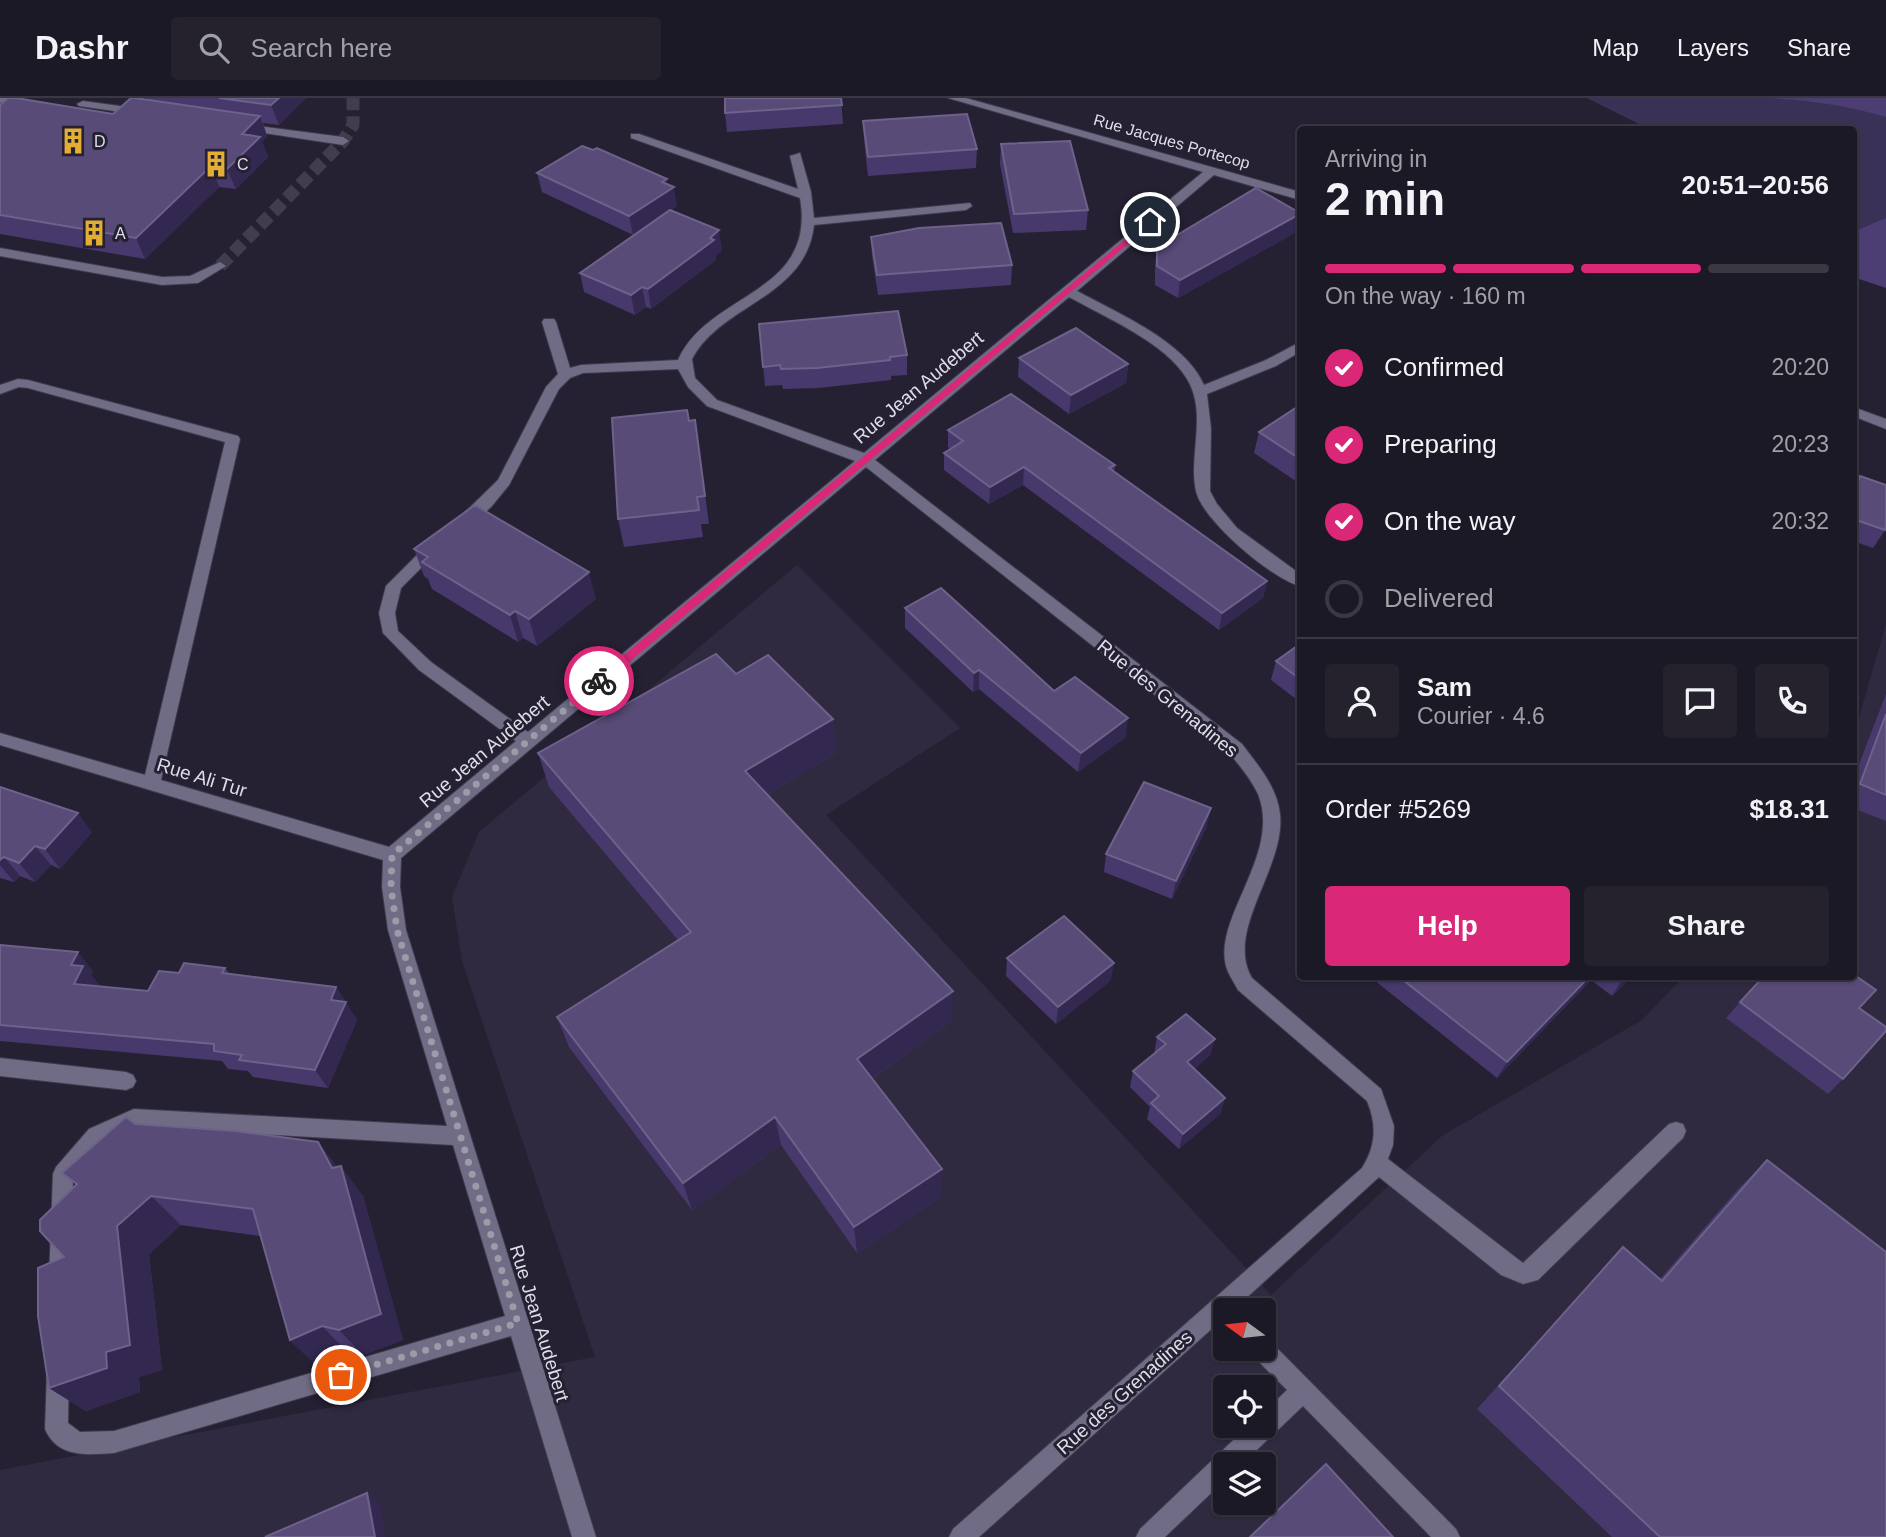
<!DOCTYPE html>
<meta charset="utf-8">
<style>
:root{--surface:#1c1926;--page:#25222e;--text:#f1f3f6;--muted:#a0a0a7;--line:#3a3843;--accent:#db2777}
body{margin:0;font-family:Arial,sans-serif;background:var(--page);color:var(--text);height:100vh;display:flex;flex-direction:column;font-size:26px;white-space:nowrap}
*{box-sizing:border-box;margin:0}
p{font-size:23px;color:var(--muted)}
.icon{flex:none;width:38px;height:38px;fill:none;stroke:currentColor;stroke-width:2;stroke-linecap:round;stroke-linejoin:round}
.map{position:relative;flex:1;overflow:hidden}
.sheet{position:absolute;left:1297px;top:28px;width:560px;height:854px;display:flex;flex-direction:column;background:var(--surface);border-radius:7px;box-shadow:0 2px 5px #0004,0 0 0 2px var(--line)}
.sheet>*{flex:none}
.needle{width:46px;rotate:285deg}
.buttons{position:absolute;left:1213px;top:1200px;display:grid;gap:14px}
.buttons a{display:grid;place-items:center;width:63px;height:63px;border-radius:7px;background:var(--surface);box-shadow:0 2px 5px #0004,0 0 0 2px var(--line);font-size:35px}
.pin{position:absolute;display:grid;place-items:center;width:60px;height:60px;color:#fff;margin:-30px;border:4px solid #fff;border-radius:50%;box-shadow:0 2px 7px #0007}
.courier{position:absolute;display:grid;place-items:center;width:70px;height:70px;margin:-35px;border:5px solid #db2777;border-radius:50%;background:#fff;color:#222;box-shadow:0 2px 9px #0007}
.head em{font-style:normal;font-weight:800}
.head div{display:flex;flex-direction:column-reverse}
.head{display:flex;align-items:center;justify-content:space-between;height:119px;padding:0 28px}
h1{font-size:46px;font-weight:800;line-height:52px}
.bar{display:grid;grid-template-columns:repeat(4,1fr);gap:10px 7px;align-content:center;height:84px;padding:0 28px}
.bar i{height:9px;border-radius:5px;background:var(--line)}
.bar .current{background:var(--accent)}
.bar p{grid-column:span 4}
.line{display:flex;align-items:center;gap:18px;padding:0 28px;border-top:2px solid var(--line)}
.line div{flex:1}
.round{display:grid;place-items:center;flex:none;width:74px;height:74px;border-radius:7px;background:var(--page)}
ol{padding:0 28px;list-style:none}
li{display:flex;align-items:center;gap:21px;height:77px}
li p{margin-inline-start:auto}
li .icon{padding:7px;border-radius:50%;background:var(--accent);color:#fff;stroke-width:4}
li:last-child{color:var(--muted)}
li i{width:38px;height:38px;border:4px solid var(--line);border-radius:50%}
.action{display:flex;gap:14px;margin-top:auto;padding:14px 28px}
.action a{flex:1;height:80px;border-radius:7px;background:var(--accent);color:#fff;font-size:28px;font-weight:800;line-height:80px;text-align:center}
.action a+a{background:var(--page);color:var(--text)}
header{display:flex;align-items:center;gap:42px;box-sizing:border-box;height:98px;padding:0 35px;background:var(--surface);border-bottom:2px solid var(--line)}
header strong{font-size:33px}
nav{display:flex;gap:38px;margin-inline-start:auto;font-size:24px}
.search{width:490px;height:63px;background:var(--page);display:flex;align-items:center;gap:18px;box-sizing:border-box;padding:0 24px;border-radius:7px;color:var(--muted);font-size:26px}
.map>svg:first-child{display:block}
.built{fill:#302a41;fill-rule:evenodd}
.green{fill:#3a3157}
.forest{fill:#4c3e73}
.lines{fill:none;stroke-linecap:round;stroke-linejoin:round}
.minor-tunnel{stroke:#413d4e;stroke-width:13;stroke-dasharray:13 6;stroke-linecap:butt}
.minor-casing{stroke:#3f3b4c;stroke-width:2}
.minor{fill:#706c85;fill-rule:evenodd}
.wall{fill:#47396b}
.shaded-wall{fill:#33284f}
.building{fill:#584b78;stroke:#6d628a;stroke-width:2}
.route{fill:#db2777}
.done{stroke:#9e9ba9;stroke-width:7;stroke-dasharray:0 12.6}
.labels{text-anchor:middle;stroke-width:6;stroke-linejoin:round;paint-order:stroke}
.far-poi-label{font-size:16px;fill:#dfdde9;stroke:#252133;text-anchor:start}
.far-street-label{font-size:16px;fill:#dfdde9;stroke:#252133}
.street-label{font-size:19px;fill:#dfdde9;stroke:#252133}
</style>
<header>
<strong>Dashr</strong>
<div class="search"><svg class="icon" aria-label="search" viewBox="0 0 24 24"><circle cx="10" cy="10" r="6"/><path d="M15 15l6 6"/></svg>Search here</div>
<nav><a>Map</a><a>Layers</a><a>Share</a></nav>
</header>
<div class="map">
<svg width="1886" height="1439" viewBox="0 0 1886 1439">
<rect width="100%" height="100%" fill="#252133"/>
<path class="built" d="M797 467 960 630 826 717 1271 1197 1442 1038 1642 922 1683 879 1853 878V640L1886 526V1439H0V1372L595 1259 462 863 452 799 479 734ZM1225 1213H1264V1251H1225ZM1225 1290H1264V1328H1225ZM1225 1367H1264V1405H1225Z"/>
<polygon class="green" points="1587,0 1886,0 1886,157 1853,138 1853,32 1649,31"/>
<g class="forest">
<path d="M1766 0H1886V19C1846 7 1808 2 1766 0Z"/>
<polygon points="1886,120 1886,190 1853,179 1853,134"/>
</g>
<g class="lines">
<polyline class="minor-tunnel" points="220,168 343,43 353,27 353,0"/>
<g class="minor-casing">
<g id="minor">
<polygon points="0,0 11,0 0,5"/>
<path d="M948 0H966L1300 94V102L1214 77 1077 193C1117 215 1185 243 1204 287L1266 262 1300 244V254L1276 268 1207 296 1211 331 1210 393 1217 406 1237 430 1300 476V488C1272 481 1202 422 1196 393 1188 358 1208 315 1187 281 1166 245 1105 219 1069 199L875 362 1242 646C1258 667 1277 689 1280 716 1286 770 1224 832 1252 880L1381 991 1394 1028 1393 1047 1388 1061 1523 1165 1669 1026 1676 1024 1683 1026 1686 1033 1683 1040 1538 1182 1523 1186 1501 1177 1379 1079 1232 1213H1225V1219L979 1439H949L953 1431 1362 1070C1376 1048 1377 1027 1367 1003L1238 892C1234 884 1228 876 1226 868 1213 819 1282 756 1258 696 1251 681 1240 668 1230 656L866 369 401 760 400 789 406 832 596 1439H572L511 1238 114 1355C88 1357 57 1360 45 1331L47 1273 50 1265 58 1262 66 1265 69 1273 68 1325 80 1334 114 1333 505 1218 453 1047 135 1029 103 1045 73 1079 71 1182 68 1189 60 1193 52 1189 49 1182 53 1076 56 1069 89 1031 134 1011 447 1028 388 832 382 789 383 762 0 647V635L145 677 225 344 28 290 19 289 0 296V287L18 281 28 282 238 338 240 341 161 682 389 749 516 643 419 572 383 535 379 515 386 488 430 444H440L443 448 401 490 395 515 398 533 431 564 528 634 855 363 707 308 688 289 678 271 583 275 570 280 559 291 509 387 491 409 467 430H457L455 426 457 422 498 382 546 289 558 276 542 224 544 221H554L556 224 570 270 581 267 678 262C708 194 817 197 800 100L631 40V36H639L798 91 790 58 800 55 811 94 814 120 970 105 972 108 966 112 814 127C806 200 721 206 692 261L695 280 717 302 864 355 1203 74Z"/>
<polygon points="83,3 142,11 148,14 142,17 79,8 77,6"/>
<polygon points="242,26 343,39 349,43 343,47 238,31 238,27"/>
<polygon points="0,150 162,179 190,178 220,164 226,168 198,185 162,187 0,158"/>
<polygon points="1853,309 1886,321 1886,331 1853,318"/>
<polygon points="0,960 126,974 133,977 136,983 133,989 126,992 0,978"/>
<polygon points="1264,1241 1270,1243 1456,1431 1460,1439 1431,1439 1303,1308 1241,1367 1225,1367 1225,1382 1165,1439 1136,1439 1140,1431 1248,1328 1264,1328 1264,1314 1287,1292 1254,1259 1251,1251 1264,1251"/>
</g>
</g>
<use href="#minor" class="minor"/>
</g>
<g class="wall">
<polygon points="147,0 306,0 279,27 263,25 267,38 262,44 268,59 236,91 219,89 145,161 0,136 0,7 113,16 148,2"/>
<polygon points="841,0 843,26 727,34 725,15"/>
<polygon points="863,23 977,51 976,70 868,78 864,42"/>
<polygon points="1001,46 1088,112 1086,132 1013,135 1000,66"/>
<polygon points="537,75 667,81 667,86 677,108 670,113 722,152 716,157 716,162 651,211 646,209 635,217 584,194 580,175 664,117 633,137 542,94"/>
<polygon points="1298,133 1178,200 1155,187 1155,168 1157,149"/>
<polygon points="871,139 1012,167 1011,187 878,197 872,158"/>
<polygon points="759,226 907,257 907,277 891,278 891,282 819,290 783,291 782,287 765,288"/>
<polygon points="1019,260 1128,266 1126,285 1069,316 1018,279"/>
<polygon points="1300,307 1300,386 1254,355 1259,334"/>
<polygon points="695,322 709,426 701,426 703,439 624,449 618,421 689,323"/>
<polygon points="948,332 1115,367 1114,374 1267,483 1263,500 1219,532 1023,387 989,406 944,372 944,355 950,351 948,349"/>
<polygon points="1853,379 1885,432 1873,450 1853,443"/>
<polygon points="414,451 596,501 537,548 523,540 518,544 432,491 428,481 424,478"/>
<polygon points="905,510 1054,593 1126,639 1078,674 979,591 973,594 905,530"/>
<polygon points="1300,546 1300,604 1271,582 1276,563"/>
<polygon points="736,576 833,621 836,655 767,697 952,923 872,981 942,1071 942,1098 857,1155 781,1047 692,1112 569,949 557,919 678,842 549,689 538,655"/>
<polygon points="1886,596 1886,723 1853,710 1853,682"/>
<polygon points="0,689 92,734 60,771 51,767 35,784 20,778 14,784 0,780"/>
<polygon points="1207,728 1172,801 1104,774 1106,756"/>
<polygon points="0,847 93,873 91,877 99,887 98,888 148,893 179,875 225,870 229,875 336,889 357,922 328,990 253,979 248,973 228,971 222,963 0,943"/>
<polygon points="1007,860 1111,882 1056,926 1006,878"/>
<polygon points="1369,878 1632,878 1612,898 1591,882 1497,980"/>
<polygon points="1740,904 1843,981 1828,996 1726,920"/>
<polygon points="1157,939 1215,941 1210,957 1194,971 1221,1015 1179,1051 1147,1021 1150,1009 1130,989 1133,973 1154,956"/>
<polygon points="135,1026 318,1044 337,1069 363,1098 403,1242 363,1257 346,1253 316,1267 290,1242 260,1138 181,1127 149,1156 162,1272 139,1279 140,1294 86,1313 49,1290 64,1159 76,1087 62,1075"/>
<polygon points="1767,1062 1886,1439 1612,1439 1477,1311 1623,1149 1660,1181 1738,1091"/>
</g>
<g class="shaded-wall">
<polygon points="279,0 306,0 279,27 271,7"/>
<polygon points="260,18 267,38 262,44 268,59 236,91 227,71 242,36"/>
<polygon points="211,68 219,89 145,161 136,140"/>
<polygon points="667,81 668,92 674,89 677,108 633,137 629,118"/>
<polygon points="1300,116 1298,133 1178,200 1180,182"/>
<polygon points="719,132 722,152 716,157 716,162 651,211 648,191"/>
<polygon points="642,189 646,209 635,217 631,197"/>
<polygon points="1128,266 1126,285 1069,316 1071,297"/>
<polygon points="1024,369 1023,387 989,406 990,389"/>
<polygon points="589,474 596,501 537,548 529,521"/>
<polygon points="1267,483 1263,500 1219,532 1222,515"/>
<polygon points="515,513 523,540 518,544 510,517"/>
<polygon points="979,572 979,591 973,594 974,575"/>
<polygon points="1128,620 1126,639 1078,674 1081,655"/>
<polygon points="833,621 836,655 750,707 745,673"/>
<polygon points="1211,710 1207,728 1172,801 1176,783"/>
<polygon points="78,715 92,734 60,771 45,751"/>
<polygon points="35,748 51,767 35,784 19,765"/>
<polygon points="4,759 20,778 14,784 0,767 0,762"/>
<polygon points="78,854 93,873 91,877 99,887 90,904 74,886 71,867"/>
<polygon points="1114,865 1111,882 1056,926 1058,909"/>
<polygon points="1590,878 1594,878 1497,980 1507,964"/>
<polygon points="1626,878 1632,878 1612,898 1623,881"/>
<polygon points="336,889 357,922 328,990 315,972 331,902"/>
<polygon points="953,893 952,923 859,990 857,961"/>
<polygon points="1215,941 1210,957 1183,980 1187,964"/>
<polygon points="1225,1000 1221,1015 1179,1051 1183,1036"/>
<polygon points="775,1019 781,1047 692,1112 683,1085"/>
<polygon points="318,1044 341,1074 341,1068 363,1098 403,1242 363,1257 339,1232 332,1070"/>
<polygon points="942,1071 942,1098 857,1155 854,1129"/>
<polygon points="151,1098 181,1127 149,1156 162,1272 139,1279 140,1294 86,1313 49,1290 106,1254 117,1128"/>
<polygon points="322,1228 346,1253 316,1267 290,1242"/>
<polygon points="367,1395 380,1406 386,1439 375,1439"/>
</g>
<g class="building">
<polygon points="8,0 16,0 113,16 131,0 135,0 260,18 242,36 260,39 227,71 211,68 136,140 0,117 0,7"/>
<polygon points="219,0 279,0 271,7"/>
<polygon points="725,0 841,0 842,7 725,15"/>
<polygon points="967,16 977,51 868,59 863,23"/>
<polygon points="1070,43 1088,112 1014,116 1001,46"/>
<polygon points="582,48 593,52 597,50 667,81 662,84 674,89 629,118 537,75"/>
<polygon points="1256,90 1300,115 1300,116 1180,182 1157,168 1157,149"/>
<polygon points="670,112 719,132 710,140 714,142 648,191 642,189 631,197 580,175"/>
<polygon points="1001,125 1012,167 877,177 871,139 919,130"/>
<polygon points="898,213 907,257 890,259 890,262 817,270 781,271 780,267 763,269 759,226"/>
<polygon points="1076,230 1128,266 1071,297 1019,260"/>
<polygon points="1011,296 1115,367 1109,370 1267,483 1222,515 1024,369 990,389 944,355 963,343 948,332"/>
<polygon points="1300,307 1300,361 1259,334"/>
<polygon points="687,312 689,323 695,322 705,398 697,399 699,412 618,421 612,320"/>
<polygon points="1860,378 1886,387 1886,429 1885,432 1859,423 1853,433 1853,379 1859,381"/>
<polygon points="475,407 589,474 529,521 515,513 510,517 422,464 428,459 414,451"/>
<polygon points="941,490 1054,593 1075,579 1128,620 1081,655 979,572 974,575 905,510"/>
<polygon points="1300,546 1300,581 1276,563"/>
<polygon points="716,556 736,576 768,557 833,621 745,673 953,893 857,961 942,1071 854,1129 775,1019 683,1085 557,919 691,834 538,655"/>
<polygon points="1886,616 1886,697 1860,686"/>
<polygon points="1144,684 1211,710 1176,783 1106,756"/>
<polygon points="0,689 78,715 45,751 35,748 19,765 4,759 0,762"/>
<polygon points="1064,818 1114,865 1058,909 1007,860"/>
<polygon points="0,847 78,854 71,867 83,868 74,886 148,893 159,873 179,875 184,865 225,870 222,875 336,889 331,902 346,904 315,972 239,962 242,957 214,953 214,946 0,927"/>
<polygon points="1853,876 1876,892 1859,910 1886,929 1886,933 1843,981 1740,904 1764,878 1853,878"/>
<polygon points="1398,878 1590,878 1507,964"/>
<polygon points="1186,916 1215,941 1187,964 1225,1000 1183,1036 1151,1005 1159,998 1133,973 1166,946 1157,939"/>
<polygon points="126,1019 135,1026 235,1033 318,1044 332,1070 341,1068 381,1216 339,1232 322,1228 290,1242 253,1111 151,1098 117,1128 130,1247 106,1254 107,1270 49,1290 38,1218 38,1170 64,1159 40,1133 40,1122 77,1086 62,1075"/>
<polygon points="1767,1062 1886,1154 1886,1439 1660,1439 1499,1288 1623,1149 1662,1183"/>
<polygon points="1326,1366 1393,1439 1250,1439"/>
<polygon points="367,1395 375,1439 265,1439"/>
</g>
<polygon class="route" points="1150,121 1153,125 603,586 595,586 595,581"/>
<g class="lines">
<polyline class="done" points="341,1277 518,1225 397,832 391,789 392,757 599,583"/>
</g>
<defs>
<g id="building-bare" transform="scale(2.1)"><path d="M-4-6H4V6H1V3H-1V6H-4ZM-2.5-4.3h1.7v1.8h-1.7ZM.8-4.3h1.7v1.8H.8ZM-2.5-1h1.7V.8h-1.7ZM.8-1h1.7V.8H.8Z" fill="#e3ae34" stroke="#252133" stroke-width="2.5" paint-order="stroke"/></g>
</defs>
<g fill-rule="evenodd">
<use href="#building-bare" x="73" y="43"/>
<use href="#building-bare" x="216" y="66"/>
<use href="#building-bare" x="94" y="135"/>
</g>
<g class="labels">
<g class="far-poi-label">
<text x="94" y="49">D</text>
<text x="237" y="72">C</text>
<text x="115" y="141">A</text>
</g>
<g class="far-street-label">
<text transform="translate(1172 43) rotate(16)" y="6">Rue Jacques Portecop</text>
</g>
<g class="street-label">
<text transform="translate(918 289) rotate(-40)" y="7">Rue Jean Audebert</text>
<text transform="translate(1168 600) rotate(39)" y="7">Rue des Grenadines</text>
<text transform="translate(484 653) rotate(-40)" y="7">Rue Jean Audebert</text>
<text transform="translate(202 679) rotate(17)" y="7">Rue Ali Tur</text>
<text transform="translate(540 1225) rotate(73)" y="7">Rue Jean Audebert</text>
<text transform="translate(1124 1294) rotate(-42)" y="7">Rue des Grenadines</text>
</g>
</g>
</svg>
<div class="buttons">
<a><svg class="needle" viewBox="-14 -14 28 28"><path d="M0-13l5 13h-10z" fill="#e53935"/><path d="M0 13l5-13h-10z" fill="#a0a0a7"/></svg></a>
<a><svg class="icon" aria-label="locate" viewBox="0 0 24 24"><circle cx="12" cy="12" r="6"/><path d="M12 2v4M12 18v4M2 12h4M18 12h4"/></svg></a>
<a><svg class="icon" aria-label="layers" viewBox="0 0 24 24"><path d="M12 4l9 5-9 5-9-5zM3 14l9 5 9-5"/></svg></a>
</div>
<div class="pin" style="left:341px;top:1277px;background:#ea580c"><svg class="icon" aria-label="bag" viewBox="0 0 24 24"><path d="M5 8h14l-1 12H6zM9 8a3 3 0 0 1 6 0"/></svg></div>
<div class="pin" style="left:1150px;top:124px;background:#1f2937"><svg class="icon" aria-label="home" viewBox="0 0 24 24"><path d="M3 11l9-7 9 7M6 9v11h12V9"/></svg></div>
<div class="courier" style="left:599px;top:583px"><svg class="icon" aria-label="bike" viewBox="0 0 24 24"><circle cx="6" cy="16" r="4"/><circle cx="18" cy="16" r="4"/><path d="M6 16l4-8h5l3 8M10 8l3 8H6M13 5h3"/></svg></div>
<section class="sheet">
<div class="head"><div><h1>2 min</h1><p>Arriving in</p></div><em>20:51–20:56</em></div>
<div class="bar"><i class="current"></i><i class="current"></i><i class="current"></i><i></i><p>On the way · 160 m</p></div>
<ol>
<li><svg class="icon" aria-label="check" viewBox="0 0 24 24"><path d="M5 12l5 5 9-10"/></svg>Confirmed<p>20:20</p></li>
<li><svg class="icon" aria-label="check" viewBox="0 0 24 24"><path d="M5 12l5 5 9-10"/></svg>Preparing<p>20:23</p></li>
<li><svg class="icon" aria-label="check" viewBox="0 0 24 24"><path d="M5 12l5 5 9-10"/></svg>On the way<p>20:32</p></li>
<li><i></i>Delivered</li>
</ol>
<div class="line" style="height:126px"><a class="round"><svg class="icon" aria-label="person" viewBox="0 0 24 24"><circle cx="12" cy="8" r="4"/><path d="M4 21q1-7 8-7t8 7"/></svg></a><div><b>Sam</b><p>Courier · 4.6</p></div><a class="round"><svg class="icon" aria-label="chat" viewBox="0 0 24 24"><path d="M4 5h16v11H9l-5 4z"/></svg></a><a class="round"><svg class="icon" aria-label="phone" viewBox="0 0 24 24"><path d="M5 4h4l2 5-3 2q2 4 5 5l2-3 5 2v4C11 20 4 13 5 4z"/></svg></a></div>
<div class="line" style="height:91px"><div>Order #5269</div><b>$18.31</b></div>
<div class="action"><a>Help</a><a>Share</a></div>
</section>
</div>
